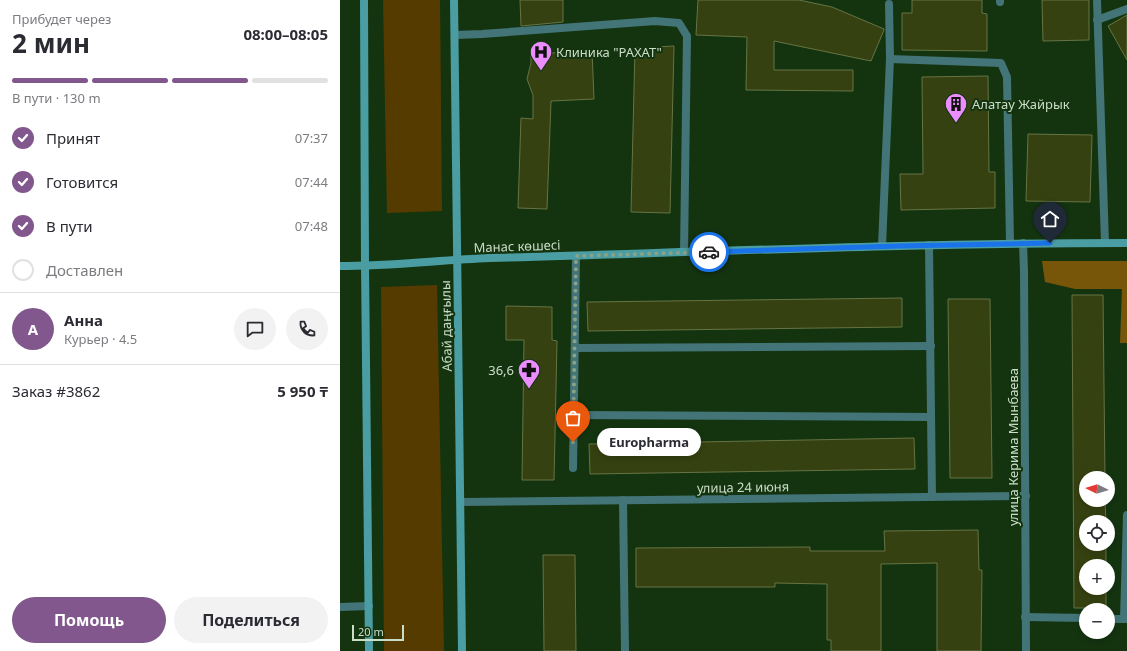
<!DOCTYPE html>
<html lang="ru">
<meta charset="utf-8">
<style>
:root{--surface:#fff;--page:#f2f2f3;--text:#2b2b33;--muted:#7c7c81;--line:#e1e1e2;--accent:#81578d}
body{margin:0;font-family:"Noto Sans",sans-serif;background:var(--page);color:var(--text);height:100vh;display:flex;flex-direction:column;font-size:15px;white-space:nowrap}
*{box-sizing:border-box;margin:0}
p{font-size:13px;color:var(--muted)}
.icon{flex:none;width:22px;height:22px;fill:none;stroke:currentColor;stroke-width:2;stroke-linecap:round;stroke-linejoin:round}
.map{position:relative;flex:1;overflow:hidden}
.panel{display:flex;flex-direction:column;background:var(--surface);width:340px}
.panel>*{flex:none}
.needle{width:26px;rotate:275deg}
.fabs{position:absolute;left:739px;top:471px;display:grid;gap:8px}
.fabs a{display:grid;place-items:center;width:36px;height:36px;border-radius:50%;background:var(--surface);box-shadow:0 2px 6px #0003;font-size:20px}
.scale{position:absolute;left:12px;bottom:10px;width:52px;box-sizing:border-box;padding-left:4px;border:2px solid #caddc7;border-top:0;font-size:11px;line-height:14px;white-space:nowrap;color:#caddc7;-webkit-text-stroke:3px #143410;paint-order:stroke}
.pin{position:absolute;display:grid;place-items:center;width:34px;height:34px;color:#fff;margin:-41px -17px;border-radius:50% 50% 50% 0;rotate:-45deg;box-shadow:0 0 4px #0007}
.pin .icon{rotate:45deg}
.courier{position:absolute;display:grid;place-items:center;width:40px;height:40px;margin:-20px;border:3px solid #1a73e8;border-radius:50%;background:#fff;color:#222;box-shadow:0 1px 5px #0007}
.bubble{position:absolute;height:28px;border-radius:14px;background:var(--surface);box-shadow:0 2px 6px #0003;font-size:13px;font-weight:700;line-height:28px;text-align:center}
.headline em{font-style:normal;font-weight:700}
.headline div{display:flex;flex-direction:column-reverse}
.headline{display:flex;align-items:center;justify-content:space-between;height:68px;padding:0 12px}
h1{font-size:26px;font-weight:700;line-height:30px}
.bar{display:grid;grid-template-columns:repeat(4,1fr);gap:6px 4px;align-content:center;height:48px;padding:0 12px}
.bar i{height:5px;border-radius:3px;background:var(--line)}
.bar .on{background:var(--accent)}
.bar p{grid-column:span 4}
.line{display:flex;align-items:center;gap:10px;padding:0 12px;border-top:1px solid var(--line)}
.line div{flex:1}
.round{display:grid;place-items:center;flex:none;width:42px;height:42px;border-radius:21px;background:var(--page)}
ol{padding:0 12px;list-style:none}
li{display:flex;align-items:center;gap:12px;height:44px}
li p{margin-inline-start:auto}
li .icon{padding:4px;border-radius:50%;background:var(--accent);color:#fff;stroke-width:4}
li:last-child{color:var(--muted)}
li i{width:22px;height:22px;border:2px solid var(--line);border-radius:50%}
.button{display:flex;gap:8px;margin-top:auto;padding:8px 12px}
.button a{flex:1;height:46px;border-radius:24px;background:var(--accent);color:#fff;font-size:16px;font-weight:700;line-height:46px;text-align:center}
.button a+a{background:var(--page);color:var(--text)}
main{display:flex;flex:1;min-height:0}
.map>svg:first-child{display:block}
.green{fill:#553b00}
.forest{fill:#77560a}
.building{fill:#364111;stroke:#667444}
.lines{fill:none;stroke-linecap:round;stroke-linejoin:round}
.lane{stroke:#437477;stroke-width:8}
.street{stroke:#437477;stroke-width:8}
.secondary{stroke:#4a9da2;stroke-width:8}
.done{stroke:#8aa287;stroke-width:4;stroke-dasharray:0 7.2}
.route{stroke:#1a73e8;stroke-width:5}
.labels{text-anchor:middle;stroke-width:4;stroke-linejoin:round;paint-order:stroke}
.poi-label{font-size:13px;fill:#caddc7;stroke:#143410;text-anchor:start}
.street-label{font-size:13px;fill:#caddc7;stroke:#143410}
</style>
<main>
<section class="panel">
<div class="headline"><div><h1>2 мин</h1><p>Прибудет через</p></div><em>08:00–08:05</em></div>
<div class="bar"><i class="on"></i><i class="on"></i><i class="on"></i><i></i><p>В пути · 130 m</p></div>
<ol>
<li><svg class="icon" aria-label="check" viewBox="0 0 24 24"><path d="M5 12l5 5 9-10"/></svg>Принят<p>07:37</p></li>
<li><svg class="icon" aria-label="check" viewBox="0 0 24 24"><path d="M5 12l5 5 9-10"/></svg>Готовится<p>07:44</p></li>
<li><svg class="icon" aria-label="check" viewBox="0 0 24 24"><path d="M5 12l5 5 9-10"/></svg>В пути<p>07:48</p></li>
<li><i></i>Доставлен</li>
</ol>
<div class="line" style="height:72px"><b class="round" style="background:var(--accent);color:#fff">А</b><div><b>Анна</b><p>Курьер · 4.5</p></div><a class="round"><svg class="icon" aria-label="chat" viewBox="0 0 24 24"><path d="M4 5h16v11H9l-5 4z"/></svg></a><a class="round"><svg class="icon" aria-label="phone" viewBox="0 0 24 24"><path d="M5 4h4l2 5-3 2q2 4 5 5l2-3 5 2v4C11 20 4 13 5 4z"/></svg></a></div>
<div class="line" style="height:52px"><div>Заказ #3862</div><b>5 950 ₸</b></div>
<div class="button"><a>Помощь</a><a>Поделиться</a></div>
</section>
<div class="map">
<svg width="787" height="651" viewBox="0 0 787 651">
<rect width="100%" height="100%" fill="#143410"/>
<g class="green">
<polygon points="43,0 100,0 102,211 47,213"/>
<polygon points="97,285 104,651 44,651 41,287"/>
</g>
<polygon class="forest" points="702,261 787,261 787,343 780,343 782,289 735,289 705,282"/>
<g class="building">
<polygon points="180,0 223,0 223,22 181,26"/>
<polygon points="358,0 459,0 492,7 544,29 544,30 531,61 434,41 434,70 513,70 513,91 406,90 407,37 356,35"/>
<polygon points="572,0 642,0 642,13 647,14 647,51 562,50 562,13 572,13"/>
<polygon points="702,0 749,0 749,40 703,41"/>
<polygon points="787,15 787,60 768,26"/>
<polygon points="334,46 330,213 291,212 295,48"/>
<polygon points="252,51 254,99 211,101 207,209 178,208 181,118 193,119 193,95 187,79 191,63 191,54"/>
<polygon points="648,76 649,172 655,172 655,208 561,210 560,174 583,174 582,77"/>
<polygon points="688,134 752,135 750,202 686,201"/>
<polygon points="732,295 763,295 765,478 746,478 746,500 765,500 766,522 746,522 746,544 766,544 766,566 746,566 746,588 766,588 766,608 734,608"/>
<polygon points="562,298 562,327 248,331 247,302"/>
<polygon points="608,299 650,299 652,478 610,478"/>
<polygon points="166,306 212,307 212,340 217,341 214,480 182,480 184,340 166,340"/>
<polygon points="574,438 575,469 250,474 249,444"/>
<polygon points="638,530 639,570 642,570 641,651 597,651 597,563 541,564 541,651 491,651 491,640 487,640 487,584 435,583 435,587 296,587 296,548 470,547 470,551 545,551 544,531"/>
<polygon points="203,555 235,555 236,651 204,651"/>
</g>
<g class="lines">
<g class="lane">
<polyline points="757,0 765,243"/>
<polyline points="757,20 787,9"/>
<polyline points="115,35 142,34 315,21 339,23 347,36 344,252"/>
<polyline points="550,59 661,63 667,77 670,243"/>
<polyline points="589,245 592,497"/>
<polyline points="542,246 550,59 549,4"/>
<polyline points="235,348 591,346"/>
<polyline points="234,415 591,417"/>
<polyline points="233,468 236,256"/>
<polyline points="283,500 285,651"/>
<polyline points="0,607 29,606"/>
<polyline points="784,619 787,515"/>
</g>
<g class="street">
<polyline points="660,0 660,2"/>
<polyline points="683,243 684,271 686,651"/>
<polyline points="121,502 686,496"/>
<polyline points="685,617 746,618"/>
<polyline points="768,619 787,619"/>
</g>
<g class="secondary">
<polyline points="24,0 25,266 29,651"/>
<polyline points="114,0 122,651"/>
<path d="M0 266C50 266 100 260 150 258 362 252 575 243 787 243"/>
</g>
</g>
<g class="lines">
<polyline class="done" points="233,442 236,256 369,252"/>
<polyline class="route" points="369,252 558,246 710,243"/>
</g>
<defs>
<g id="hospital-pin" transform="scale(1.15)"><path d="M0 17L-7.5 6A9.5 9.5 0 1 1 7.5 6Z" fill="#eb8dfc" stroke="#143410"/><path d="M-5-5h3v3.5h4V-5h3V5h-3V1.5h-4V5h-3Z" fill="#111"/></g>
<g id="building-pin" transform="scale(1.15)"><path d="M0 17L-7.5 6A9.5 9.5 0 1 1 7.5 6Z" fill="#eb8dfc" stroke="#143410"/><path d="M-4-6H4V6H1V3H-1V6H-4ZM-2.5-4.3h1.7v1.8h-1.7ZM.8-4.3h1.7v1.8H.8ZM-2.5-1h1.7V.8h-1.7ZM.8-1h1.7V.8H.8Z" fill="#111"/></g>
<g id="pharmacy-pin" transform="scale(1.15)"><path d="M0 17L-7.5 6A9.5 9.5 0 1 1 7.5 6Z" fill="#eb8dfc" stroke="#143410"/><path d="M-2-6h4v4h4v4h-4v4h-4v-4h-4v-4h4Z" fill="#111"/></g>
</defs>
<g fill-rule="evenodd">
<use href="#hospital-pin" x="201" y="52"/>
<use href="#building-pin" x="616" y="104"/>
<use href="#pharmacy-pin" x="189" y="370"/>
</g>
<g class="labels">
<g class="poi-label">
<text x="216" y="57">Клиника "РАХАТ"</text>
<text x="632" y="109">Алатау Жайрык</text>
<text x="174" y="375" text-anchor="end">36,6</text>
</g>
<g class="street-label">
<text transform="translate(177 246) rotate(-2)" y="5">Манас көшесі</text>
<text transform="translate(106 326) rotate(-91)" y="5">Абай даңғылы</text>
<text transform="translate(673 447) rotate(-90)" y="5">улица Керима Мынбаева</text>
<text transform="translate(403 487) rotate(-1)" y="5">улица 24 июня</text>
</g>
</g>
</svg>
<div class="fabs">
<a><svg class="needle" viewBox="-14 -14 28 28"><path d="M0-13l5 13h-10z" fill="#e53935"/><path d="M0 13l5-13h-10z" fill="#7c7c81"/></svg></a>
<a><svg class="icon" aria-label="locate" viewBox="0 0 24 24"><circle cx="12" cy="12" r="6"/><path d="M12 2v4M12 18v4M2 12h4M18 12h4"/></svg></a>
<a>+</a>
<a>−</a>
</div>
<div class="scale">20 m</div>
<div class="pin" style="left:233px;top:442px;background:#ea580c"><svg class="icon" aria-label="bag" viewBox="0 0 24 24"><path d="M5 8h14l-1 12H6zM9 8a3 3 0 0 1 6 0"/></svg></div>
<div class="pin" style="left:710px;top:243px;background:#1f2937"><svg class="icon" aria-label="home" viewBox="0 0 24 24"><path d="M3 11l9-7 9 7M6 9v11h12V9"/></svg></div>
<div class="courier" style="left:369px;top:252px"><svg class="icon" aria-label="car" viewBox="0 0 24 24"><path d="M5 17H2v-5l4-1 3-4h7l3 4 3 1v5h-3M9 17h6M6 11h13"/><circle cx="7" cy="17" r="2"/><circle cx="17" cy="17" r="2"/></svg></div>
<div class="bubble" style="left:257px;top:428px;width:104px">Europharma</div>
</div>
</main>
